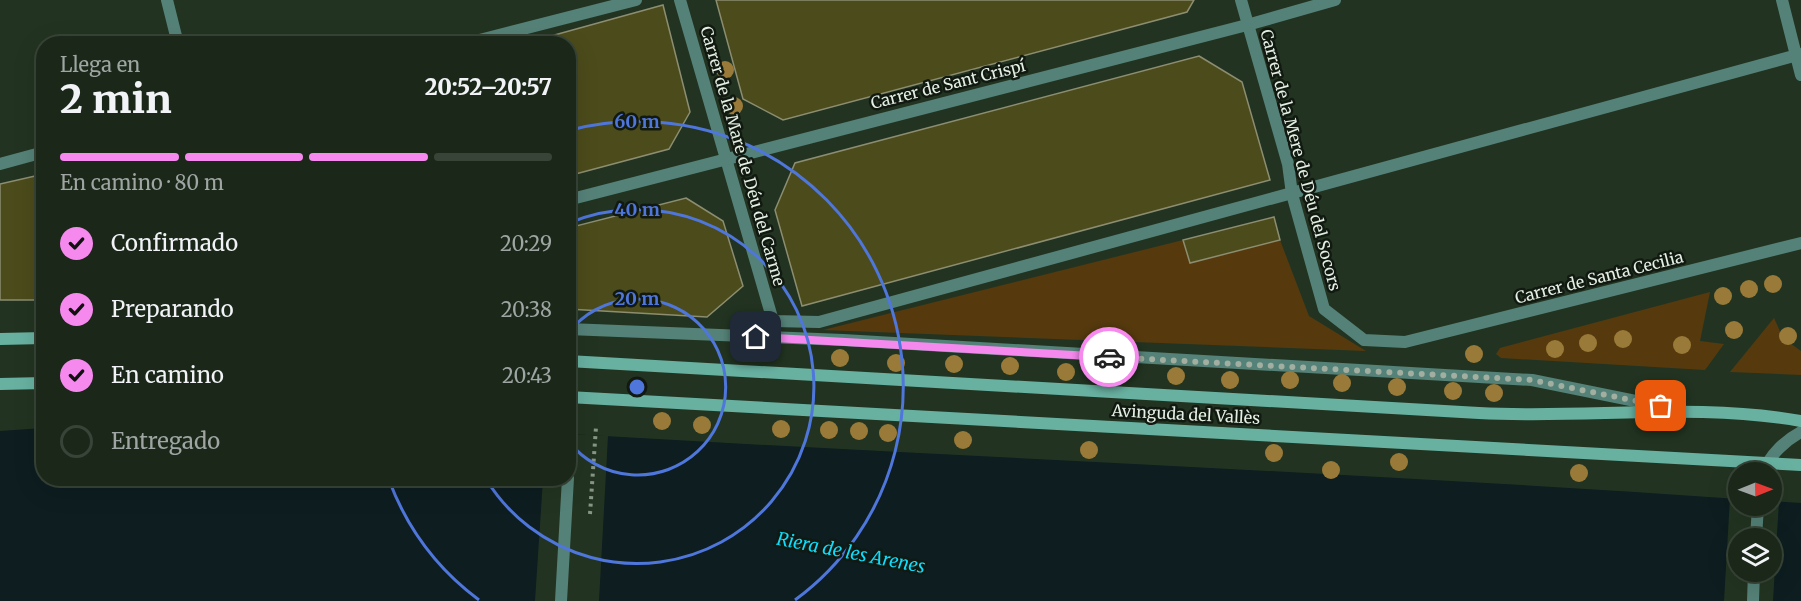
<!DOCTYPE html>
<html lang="es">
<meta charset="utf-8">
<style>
:root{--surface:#1a2719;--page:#232f22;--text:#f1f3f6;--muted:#9fa5a2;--line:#384438;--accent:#f689ed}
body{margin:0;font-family:Merriweather,serif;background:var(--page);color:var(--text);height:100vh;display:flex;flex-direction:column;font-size:22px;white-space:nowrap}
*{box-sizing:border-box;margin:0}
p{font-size:20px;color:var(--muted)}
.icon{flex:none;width:33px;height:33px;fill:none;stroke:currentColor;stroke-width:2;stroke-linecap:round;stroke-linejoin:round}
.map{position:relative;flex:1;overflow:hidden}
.panel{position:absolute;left:36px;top:36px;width:540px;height:450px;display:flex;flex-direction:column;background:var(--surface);border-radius:24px;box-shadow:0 6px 24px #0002,0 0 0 2px var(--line)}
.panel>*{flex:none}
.needle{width:39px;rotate:89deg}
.buttons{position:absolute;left:1728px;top:462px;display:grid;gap:12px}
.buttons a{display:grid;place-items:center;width:54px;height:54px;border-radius:50%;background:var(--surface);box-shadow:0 6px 24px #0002,0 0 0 2px var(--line);font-size:30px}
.pin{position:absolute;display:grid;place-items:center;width:51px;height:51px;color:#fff;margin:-26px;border-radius:12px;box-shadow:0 3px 9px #0006}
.courier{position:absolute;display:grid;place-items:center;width:60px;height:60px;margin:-30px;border:4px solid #f689ed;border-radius:50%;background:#fff;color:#222;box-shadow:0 2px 8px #0007}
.head em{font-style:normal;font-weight:800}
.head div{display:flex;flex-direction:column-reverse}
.head{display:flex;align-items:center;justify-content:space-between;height:102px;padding:0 24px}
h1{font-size:39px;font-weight:800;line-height:45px}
.bar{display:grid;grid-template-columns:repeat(4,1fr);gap:9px 6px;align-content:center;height:72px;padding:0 24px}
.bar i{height:8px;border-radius:4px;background:var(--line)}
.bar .active{background:var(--accent)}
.bar p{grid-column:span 4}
ol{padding:0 24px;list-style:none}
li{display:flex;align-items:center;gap:18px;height:66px}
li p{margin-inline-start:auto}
li .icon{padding:6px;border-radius:50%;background:var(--accent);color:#111;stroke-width:4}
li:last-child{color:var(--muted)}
li i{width:33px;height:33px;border:3px solid var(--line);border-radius:50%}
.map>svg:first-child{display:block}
.green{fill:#563a0e}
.water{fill:#0d1d20;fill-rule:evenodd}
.pier{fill:#223421;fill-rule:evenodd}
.building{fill:#4b4b1b;stroke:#8c8d71;stroke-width:1.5}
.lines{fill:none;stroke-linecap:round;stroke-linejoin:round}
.path{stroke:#879586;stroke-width:4;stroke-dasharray:3 4.5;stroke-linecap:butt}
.street{stroke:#558278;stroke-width:12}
.secondary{stroke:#68b1a1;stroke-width:12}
.tree{fill:#997a38}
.done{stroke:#a1aea0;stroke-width:6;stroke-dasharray:0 10.8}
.route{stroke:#f689ed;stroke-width:8}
.ring{fill:none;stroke:#4f76db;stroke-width:3}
.labels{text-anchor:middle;stroke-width:5;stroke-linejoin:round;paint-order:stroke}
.street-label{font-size:16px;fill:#e5f0e4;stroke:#111911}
.water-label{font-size:18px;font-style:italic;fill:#0edefe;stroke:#111911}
.centre{fill:#4f76db;stroke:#111911;stroke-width:3}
.ring-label{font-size:18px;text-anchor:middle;font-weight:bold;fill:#4f76db;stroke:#111911;stroke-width:5;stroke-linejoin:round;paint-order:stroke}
</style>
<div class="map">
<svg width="1801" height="601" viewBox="0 0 1801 601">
<rect width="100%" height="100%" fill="#223421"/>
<g class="green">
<polygon points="1183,240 1191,263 1280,240 1309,316 1366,351 823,330"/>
<polygon points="1710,292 1700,341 1724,344 1705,370 1501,358 1496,354 1500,348"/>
<polygon points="1774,318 1783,338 1801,351 1801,375 1730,372"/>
</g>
<path class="water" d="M43 428 44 478H568L569 434C958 457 1349 472 1738 499V506H1772V501L1801 503V601H0V431ZM1738 538H1772V572H1738Z"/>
<g class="pier">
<polygon points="569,434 608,436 599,601 535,601 543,479 568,478"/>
<path d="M1730 498 1738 499V506H1772V501H1779L1773 601H1724ZM1738 538H1772V572H1738Z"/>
</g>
<g class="building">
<polygon points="716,0 1194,0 1187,12 783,120 743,99"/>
<polygon points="663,5 690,112 669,149 568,176 568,44 522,44"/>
<polygon points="1199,56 1242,82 1270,180 802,306 775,210 795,163"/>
<polygon points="44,174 44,300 0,300 0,184"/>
<polygon points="686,198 723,221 743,286 707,317 568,309 568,228"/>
<polygon points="1274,217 1280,240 1190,263 1183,240"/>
</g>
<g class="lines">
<polyline class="path" points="590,514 596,427"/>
<g class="street">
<polyline points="167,0 178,44"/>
<polyline points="680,0 773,321 819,322 1801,54"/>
<polyline points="1241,0 1288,164 1292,194 1324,309 1364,340 1405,342 1801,243"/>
<polyline points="1782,0 1801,75"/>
<polyline points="464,44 636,0"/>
<polyline points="0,164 44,152"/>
<polyline points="568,200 1247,25 1335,0"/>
<polyline points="568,329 843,340 1532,380 1675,409"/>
<polyline points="568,466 571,416"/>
<path d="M1764 472C1769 455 1786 440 1801 432"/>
<polyline points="1756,538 1758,506"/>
<polyline points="561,601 568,478"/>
<polyline points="1753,601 1754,572"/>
</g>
<g class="secondary">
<polyline points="0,339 44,338"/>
<path d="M568 361C872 381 1176 396 1479 413 1587 419 1694 402 1801 421"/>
<polyline points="0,384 44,383"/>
<polyline points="568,394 571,416"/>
<polyline points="568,397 1801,465"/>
</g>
</g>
<g class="tree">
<circle cx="725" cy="70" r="9"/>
<circle cx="734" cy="106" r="9"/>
<circle cx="1773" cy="284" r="9"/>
<circle cx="1749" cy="289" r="9"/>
<circle cx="1723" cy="296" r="9"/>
<circle cx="1734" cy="330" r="9"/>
<circle cx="1788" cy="336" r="9"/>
<circle cx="1623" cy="339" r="9"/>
<circle cx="1588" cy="343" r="9"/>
<circle cx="1682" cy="345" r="9"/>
<circle cx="1555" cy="349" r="9"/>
<circle cx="1474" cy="354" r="9"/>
<circle cx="840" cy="358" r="9"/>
<circle cx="896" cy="363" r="9"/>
<circle cx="954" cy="364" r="9"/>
<circle cx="1010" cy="366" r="9"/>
<circle cx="1066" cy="372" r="9"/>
<circle cx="1119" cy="375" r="9"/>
<circle cx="1176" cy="376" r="9"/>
<circle cx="1230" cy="380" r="9"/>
<circle cx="1290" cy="380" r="9"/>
<circle cx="1342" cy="383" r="9"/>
<circle cx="1397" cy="387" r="9"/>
<circle cx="1453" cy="391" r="9"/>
<circle cx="1494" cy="393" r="9"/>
<circle cx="662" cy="421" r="9"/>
<circle cx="702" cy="425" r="9"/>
<circle cx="781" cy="429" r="9"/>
<circle cx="829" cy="430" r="9"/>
<circle cx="859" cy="431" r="9"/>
<circle cx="888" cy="433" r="9"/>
<circle cx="963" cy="440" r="9"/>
<circle cx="1089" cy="450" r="9"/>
<circle cx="1274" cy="453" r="9"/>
<circle cx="1399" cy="462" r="9"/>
<circle cx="1331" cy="470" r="9"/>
<circle cx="1579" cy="473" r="9"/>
</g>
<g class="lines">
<polyline class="done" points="1109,357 1532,380 1661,406"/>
<polyline class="route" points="756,337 1109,357"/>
</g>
<g class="ring">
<path d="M569 332A88 88 0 1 1 569 442"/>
<path d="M569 223A177 177 0 1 1 486 479"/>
<path d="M479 600A265 265 0 0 1 389 480M571 130A265 265 0 0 1 795 600"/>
</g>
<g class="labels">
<g class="street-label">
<text transform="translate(948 84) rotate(-14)" y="6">Carrer de Sant Crispí</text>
<text transform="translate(743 156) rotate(74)" y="6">Carrer de la Mare de Déu del Carme</text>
<text transform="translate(1301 160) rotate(75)" y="6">Carrer de la Mere de Déu del Socors</text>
<text transform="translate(1599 277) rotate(-14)" y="6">Carrer de Santa Cecilia</text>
<text transform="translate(1186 414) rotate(3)" y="6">Avinguda del Vallès</text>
</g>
<g class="water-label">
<text transform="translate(851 553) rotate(11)" y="6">Riera de les Arenes</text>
</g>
</g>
<circle cx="637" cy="387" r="9" class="centre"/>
<g class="ring-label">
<text x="637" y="128">60 m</text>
<text x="637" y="216">40 m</text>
<text x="637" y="305">20 m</text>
</g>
</svg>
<div class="buttons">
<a><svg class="needle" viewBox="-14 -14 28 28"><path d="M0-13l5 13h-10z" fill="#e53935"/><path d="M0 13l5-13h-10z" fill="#9fa5a2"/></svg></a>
<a><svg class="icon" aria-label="layers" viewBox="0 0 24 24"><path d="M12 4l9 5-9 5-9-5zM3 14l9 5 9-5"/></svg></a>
</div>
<div class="pin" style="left:1661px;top:406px;background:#ea580c"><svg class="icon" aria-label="bag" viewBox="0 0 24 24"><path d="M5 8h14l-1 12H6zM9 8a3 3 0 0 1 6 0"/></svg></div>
<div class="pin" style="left:756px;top:337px;background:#1f2937"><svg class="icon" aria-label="home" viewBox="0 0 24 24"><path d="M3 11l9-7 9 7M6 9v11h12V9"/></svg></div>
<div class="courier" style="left:1109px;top:357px"><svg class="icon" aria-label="car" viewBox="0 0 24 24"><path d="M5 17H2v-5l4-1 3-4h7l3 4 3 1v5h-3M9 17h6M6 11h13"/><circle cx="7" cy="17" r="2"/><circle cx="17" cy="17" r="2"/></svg></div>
<section class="panel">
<div class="head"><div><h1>2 min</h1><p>Llega en</p></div><em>20:52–20:57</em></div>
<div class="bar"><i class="active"></i><i class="active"></i><i class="active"></i><i></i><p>En camino · 80 m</p></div>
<ol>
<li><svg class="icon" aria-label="check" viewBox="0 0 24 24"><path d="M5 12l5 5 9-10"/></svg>Confirmado<p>20:29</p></li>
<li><svg class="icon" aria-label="check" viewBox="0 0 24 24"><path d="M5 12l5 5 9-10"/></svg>Preparando<p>20:38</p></li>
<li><svg class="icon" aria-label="check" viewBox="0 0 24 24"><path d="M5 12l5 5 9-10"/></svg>En camino<p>20:43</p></li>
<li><i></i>Entregado</li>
</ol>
</section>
</div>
